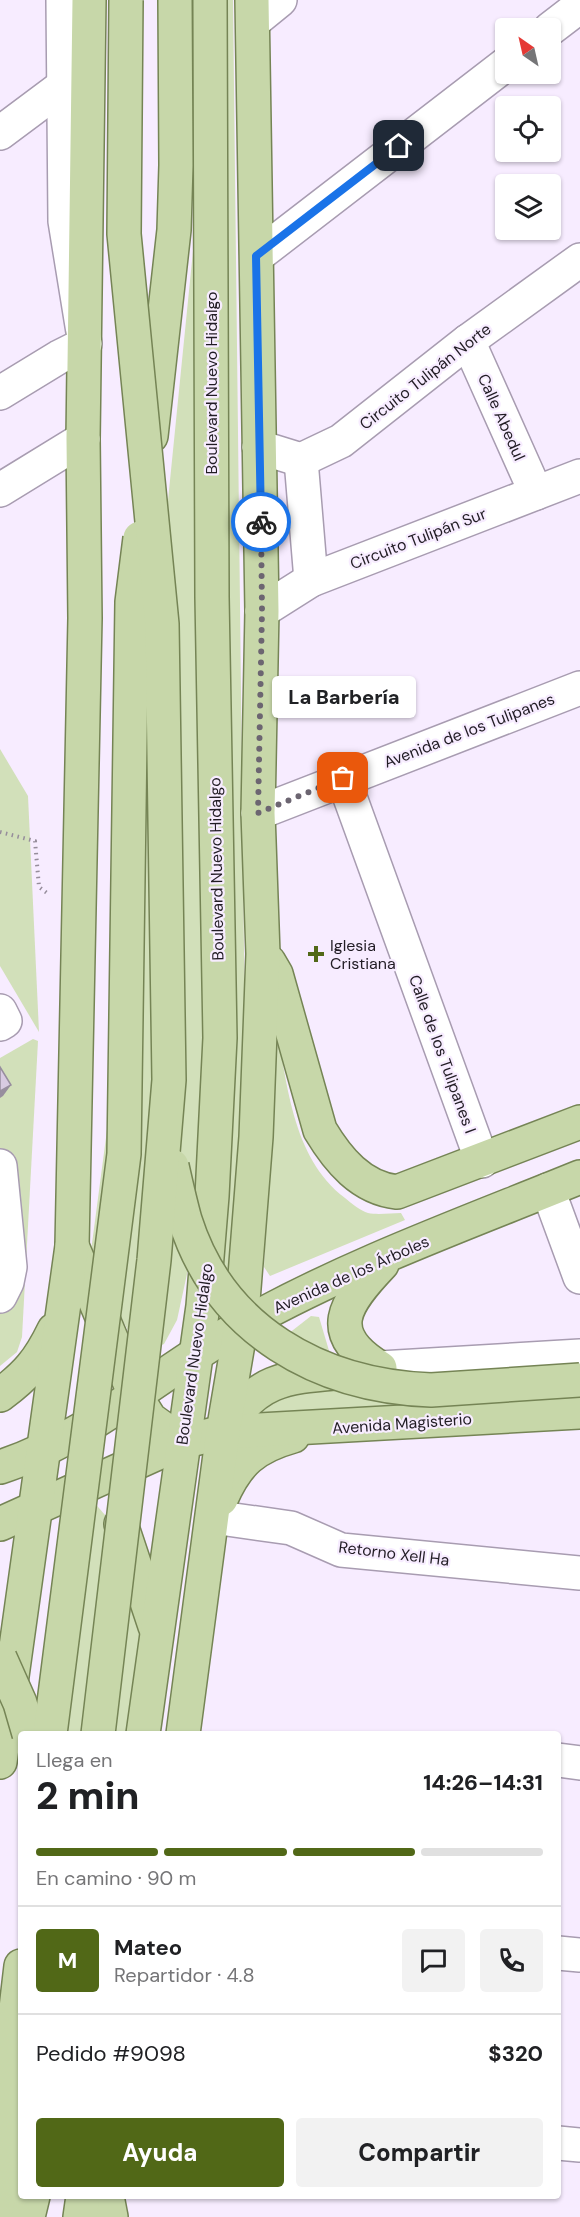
<!DOCTYPE html>
<html lang="es">
<meta charset="utf-8">
<style>
:root{--surface:#fff;--page:#f2f2f2;--text:#202124;--muted:#757577;--line:#e0e0e0;--accent:#516817}
body{margin:0;font-family:"DM Sans",sans-serif;background:var(--page);color:var(--text);height:100vh;display:flex;flex-direction:column;font-size:22px;white-space:nowrap}
*{box-sizing:border-box;margin:0}
p{font-size:20px;color:var(--muted)}
.icon{flex:none;width:33px;height:33px;fill:none;stroke:currentColor;stroke-width:2;stroke-linecap:round;stroke-linejoin:round}
.map{position:relative;flex:1;overflow:hidden}
.side{position:absolute;left:18px;top:1731px;width:543px;height:468px;display:flex;flex-direction:column;background:var(--surface);border-radius:6px;box-shadow:0 2px 4px #0004}
.side>*{flex:none}
.needle{width:39px;rotate:326deg}
.buttons{position:absolute;left:495px;top:18px;display:grid;gap:12px}
.buttons a{display:grid;place-items:center;width:66px;height:66px;border-radius:6px;background:var(--surface);box-shadow:0 2px 4px #0004;font-size:30px}
.pin{position:absolute;display:grid;place-items:center;width:51px;height:51px;color:#fff;margin:-26px;border-radius:12px;box-shadow:0 3px 9px #0006}
.courier{position:absolute;display:grid;place-items:center;width:60px;height:60px;margin:-30px;border:4px solid #1a73e8;border-radius:50%;background:#fff;color:#222;box-shadow:0 2px 8px #0007}
.bubble{position:absolute;height:42px;border-radius:6px;background:var(--surface);box-shadow:0 2px 4px #0004;font-size:20px;font-weight:800;line-height:42px;text-align:center}
.head em{font-style:normal;font-weight:800}
.head div{display:flex;flex-direction:column-reverse}
.head{display:flex;align-items:center;justify-content:space-between;height:102px;padding:0 18px}
h1{font-size:39px;font-weight:800;line-height:45px}
.bar{display:grid;grid-template-columns:repeat(4,1fr);gap:9px 6px;align-content:center;height:72px;padding:0 18px}
.bar i{height:8px;border-radius:4px;background:var(--line)}
.bar .active{background:var(--accent)}
.bar p{grid-column:span 4}
.line{display:flex;align-items:center;gap:15px;padding:0 18px;border-top:2px solid var(--line)}
.line div{flex:1}
.round{display:grid;place-items:center;flex:none;width:63px;height:63px;border-radius:6px;background:var(--page)}
.primary-button{display:flex;gap:12px;margin-top:auto;padding:12px 18px}
.primary-button a{flex:1;height:69px;border-radius:6px;background:var(--accent);color:#fff;font-size:24px;font-weight:800;line-height:69px;text-align:center}
.primary-button a+a{background:var(--page);color:var(--text)}
.map>svg:first-child{display:block}
.green{fill:#d2e0ba}
.lines{fill:none;stroke-linecap:round;stroke-linejoin:round}
.minor-casing{stroke:#a89cb1;stroke-width:36}
.major-casing{stroke:#758455;stroke-width:36}
.path{stroke:#968d9b;stroke-width:4;stroke-dasharray:1.5 4.5;stroke-linecap:butt}
.minor{stroke:#fff;stroke-width:33}
.major{stroke:#c7d7a9;stroke-width:33}
.major-bridge-casing{stroke:#758455;stroke-width:36;stroke-linecap:butt}
.major-bridge{stroke:#c7d7a9;stroke-width:33}
.shaded-wall{fill:#978e9e}
.building{fill:#d8cbe2;stroke:#978e9e;stroke-width:1.5}
.done{stroke:#6c6571;stroke-width:6;stroke-dasharray:0 10.8}
.route{stroke:#1a73e8;stroke-width:8}
.poi-dot{fill:#516817;stroke:#f7ecff;stroke-width:2}
.labels{text-anchor:middle;stroke-width:4.5;stroke-linejoin:round;paint-order:stroke}
.street-label{font-size:16px;fill:#211c24;stroke:#f7ecff}
.poi-label{font-size:16px;fill:#211c24;stroke:#f7ecff;text-anchor:start}
</style>
<div class="map">
<svg width="580" height="2217" viewBox="0 0 580 2217">
<rect width="100%" height="100%" fill="#f7ecff"/>
<g class="green">
<polygon points="226,0 233,0 245,1036 232,1274 218,1276 231,1143 236,1036 229,601"/>
<polygon points="195,231 204,1034 197,1171 187,1274 177,1320 164,1344 150,1350 132,1338 96,1270 91,1251 107,1130 116,791 155,791 155,630"/>
<polygon points="0,749 28,796 39,1032 0,966"/>
<path d="M275 1018C287 1080 291 1157 345 1198 351 1203 361 1211 368 1213 378 1215 391 1213 401 1213L405 1220 270 1276 264 1267Z"/>
<polygon points="33,1039 38,1041 22,1337 17,1352 0,1366 0,1058"/>
<polygon points="311,1316 319,1317 330,1354 270,1348"/>
<polygon points="313,1384 504,1404 259,1421 251,1410"/>
<polygon points="92,1500 105,1515 139,1621 139,1642 127,1734 36,1734"/>
</g>
<g class="lines">
<g class="minor-casing">
<g id="minor">
<polyline points="253,22 280,0"/>
<polyline points="550,29 580,6"/>
<polyline points="0,133 63,86"/>
<polyline points="257,256 506,64"/>
<polyline points="468,341 536,493"/>
<polyline points="0,393 59,357 85,344 65,221 63,0"/>
<polyline points="259,447 301,460 341,441 468,341 580,260"/>
<polyline points="301,460 311,580"/>
<polyline points="0,490 83,439"/>
<polyline points="262,611 311,580 580,476"/>
<polyline points="343,778 482,1161"/>
<polyline points="258,813 580,688"/>
<polyline points="0,1011 5,1021 0,1024"/>
<polyline points="0,1166 10,1267 7,1282 0,1296"/>
<polyline points="548,1190 580,1277"/>
<polyline points="380,1368 580,1356"/>
<polyline points="213,1517 291,1528 341,1550 580,1573"/>
<polyline points="558,1760 580,1763"/>
<polyline points="558,1953 580,1955"/>
<polyline points="558,2143 580,2145"/>
</g>
</g>
<g class="major-casing">
<g id="major">
<polyline points="151,436 174,230 176,165 175,0"/>
<path d="M269 962 276 974 320 1130C338 1160 361 1188 397 1192L580 1122"/>
<polyline points="72,1246 135,1395 150,1419 182,1442"/>
<path d="M380 1368C323 1333 344 1304 382 1264"/>
<path d="M0 1395C27 1375 39 1361 54 1330"/>
<path d="M224 1431C257 1377 288 1377 345 1372"/>
<path d="M0 1467C88 1439 163 1370 243 1325 350 1265 467 1223 580 1177"/>
<path d="M221 1499C237 1462 254 1447 293 1436"/>
<polyline points="0,1524 182,1442 223,1432 580,1412"/>
<polyline points="121,1524 155,1626"/>
<polyline points="143,1734 203,1306 212,1196 220,1038 212,597 210,0"/>
<polyline points="183,1734 223,1432 241,1326 256,1137 263,954 258,813 262,611 252,0"/>
<polyline points="0,1762 72,1246 85,618 83,439 89,0"/>
<polyline points="107,2196 111,2217"/>
<polyline points="1,2217 7,2085 21,1966"/>
<polyline points="28,2217 33,2196"/>
<polyline points="80,2217 83,2196"/>
</g>
</g>
<polyline class="path" points="0,832 35,841 39,887 47,893"/>
<use href="#minor" class="minor"/>
<use href="#major" class="major"/>
<g class="major-bridge-casing">
<g id="major-bridge">
<path d="M172 1166C176 1184 180 1202 185 1220 220 1331 320 1386 431 1390L580 1380"/>
<polyline points="0,1658 20,1703 29,1734"/>
<polyline points="50,1734 124,1154 132,602 140,538"/>
<polyline points="98,1734 154,1260 169,1080 162,624 124,234 126,0"/>
</g>
</g>
<use href="#major-bridge" class="major-bridge"/>
</g>
<polygon class="shaded-wall" points="11,1085 3,1096 0,1098 0,1091"/>
<polygon class="building" points="0,1067 11,1085 0,1091"/>
<g class="lines">
<polyline class="done" points="261,522 262,611 258,813 343,778"/>
<polyline class="route" points="261,522 256,256 399,146"/>
</g>
<path class="poi-dot" d="M313 945h6v6h6v6h-6v6h-6v-6h-6v-6h6z"/>
<g class="labels">
<g class="street-label">
<text transform="translate(425 376) rotate(-38)" y="6">Circuito Tulipán Norte</text>
<text transform="translate(211 383) rotate(-90)" y="6">Boulevard Nuevo Hidalgo</text>
<text transform="translate(502 417) rotate(66)" y="6">Calle Abedul</text>
<text transform="translate(418 538) rotate(-21)" y="6">Circuito Tulipán Sur</text>
<text transform="translate(469 730) rotate(-21)" y="6">Avenida de los Tulipanes</text>
<text transform="translate(216 869) rotate(-91)" y="6">Boulevard Nuevo Hidalgo</text>
<text transform="translate(443 1054) rotate(70)" y="6">Calle de los Tulipanes I</text>
<text transform="translate(351 1274) rotate(-24)" y="6">Avenida de los Árboles</text>
<text transform="translate(194 1354) rotate(-82)" y="6">Boulevard Nuevo Hidalgo</text>
<text transform="translate(402 1423) rotate(-4)" y="6">Avenida Magisterio</text>
<text transform="translate(394 1553) rotate(7)" y="6">Retorno Xell Ha</text>
</g>
<g class="poi-label">
<text x="330" y="951">Iglesia<tspan x="330" dy="18">Cristiana</tspan></text>
</g>
</g>
</svg>
<div class="buttons">
<a><svg class="needle" viewBox="-14 -14 28 28"><path d="M0-13l5 13h-10z" fill="#e53935"/><path d="M0 13l5-13h-10z" fill="#757577"/></svg></a>
<a><svg class="icon" aria-label="locate" viewBox="0 0 24 24"><circle cx="12" cy="12" r="6"/><path d="M12 2v4M12 18v4M2 12h4M18 12h4"/></svg></a>
<a><svg class="icon" aria-label="layers" viewBox="0 0 24 24"><path d="M12 4l9 5-9 5-9-5zM3 14l9 5 9-5"/></svg></a>
</div>
<div class="pin" style="left:343px;top:778px;background:#ea580c"><svg class="icon" aria-label="bag" viewBox="0 0 24 24"><path d="M5 8h14l-1 12H6zM9 8a3 3 0 0 1 6 0"/></svg></div>
<div class="pin" style="left:399px;top:146px;background:#1f2937"><svg class="icon" aria-label="home" viewBox="0 0 24 24"><path d="M3 11l9-7 9 7M6 9v11h12V9"/></svg></div>
<div class="courier" style="left:261px;top:522px"><svg class="icon" aria-label="bike" viewBox="0 0 24 24"><circle cx="6" cy="16" r="4"/><circle cx="18" cy="16" r="4"/><path d="M6 16l4-8h5l3 8M10 8l3 8H6M13 5h3"/></svg></div>
<div class="bubble" style="left:272px;top:676px;width:144px">La Barbería</div>
<section class="side">
<div class="head"><div><h1>2 min</h1><p>Llega en</p></div><em>14:26–14:31</em></div>
<div class="bar"><i class="active"></i><i class="active"></i><i class="active"></i><i></i><p>En camino · 90 m</p></div>
<div class="line" style="height:108px"><b class="round" style="background:var(--accent);color:#fff">M</b><div><b>Mateo</b><p>Repartidor · 4.8</p></div><a class="round"><svg class="icon" aria-label="chat" viewBox="0 0 24 24"><path d="M4 5h16v11H9l-5 4z"/></svg></a><a class="round"><svg class="icon" aria-label="phone" viewBox="0 0 24 24"><path d="M5 4h4l2 5-3 2q2 4 5 5l2-3 5 2v4C11 20 4 13 5 4z"/></svg></a></div>
<div class="line" style="height:78px"><div>Pedido #9098</div><b>$320</b></div>
<div class="primary-button"><a>Ayuda</a><a>Compartir</a></div>
</section>
</div>
